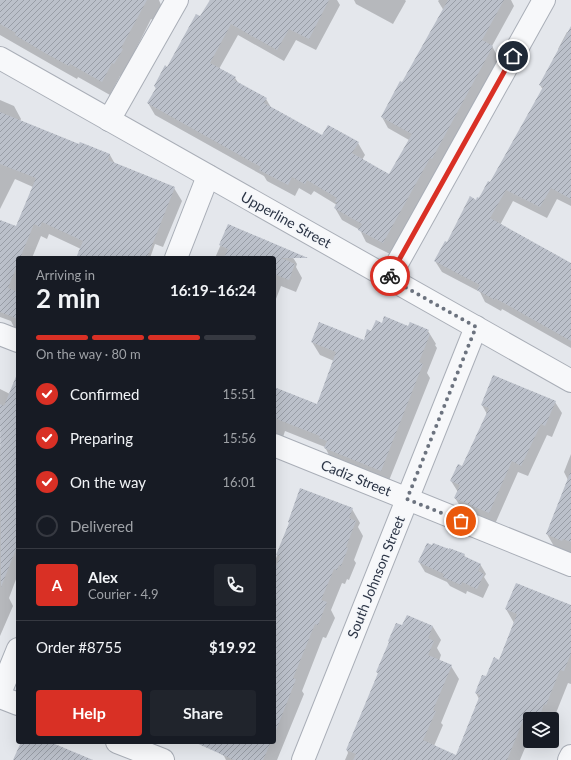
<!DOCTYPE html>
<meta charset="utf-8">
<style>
:root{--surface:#171b24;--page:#20242c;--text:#f1f3f6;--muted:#9ea1a6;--line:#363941;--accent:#d93025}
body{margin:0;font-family:Lato,sans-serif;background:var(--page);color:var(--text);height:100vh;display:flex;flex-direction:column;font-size:15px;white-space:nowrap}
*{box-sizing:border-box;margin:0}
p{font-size:13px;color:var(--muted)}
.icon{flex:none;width:22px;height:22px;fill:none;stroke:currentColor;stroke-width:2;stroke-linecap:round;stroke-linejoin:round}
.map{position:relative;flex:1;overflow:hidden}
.sheet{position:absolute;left:16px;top:256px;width:260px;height:488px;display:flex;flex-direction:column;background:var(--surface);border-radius:4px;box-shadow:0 4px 16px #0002}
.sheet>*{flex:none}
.fabs{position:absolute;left:523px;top:712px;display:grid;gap:8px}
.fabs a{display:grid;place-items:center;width:36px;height:36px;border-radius:4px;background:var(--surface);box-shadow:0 4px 16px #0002;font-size:20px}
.pin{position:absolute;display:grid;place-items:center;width:34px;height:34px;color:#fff;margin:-17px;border:2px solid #fff;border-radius:50%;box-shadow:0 1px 4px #0007}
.courier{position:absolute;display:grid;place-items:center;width:40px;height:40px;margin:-20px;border:3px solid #d93025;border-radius:50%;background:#fff;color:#222;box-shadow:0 1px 5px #0007}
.head em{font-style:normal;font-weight:700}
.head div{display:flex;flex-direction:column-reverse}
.head{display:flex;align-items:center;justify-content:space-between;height:68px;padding:0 20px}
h1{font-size:26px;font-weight:700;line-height:30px}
.bar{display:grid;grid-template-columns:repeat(4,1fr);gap:6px 4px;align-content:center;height:48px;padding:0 20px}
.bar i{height:5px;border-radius:3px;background:var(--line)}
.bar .on{background:var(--accent)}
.bar p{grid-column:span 4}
.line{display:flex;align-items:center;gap:10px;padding:0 20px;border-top:1px solid var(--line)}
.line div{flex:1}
.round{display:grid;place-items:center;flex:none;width:42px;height:42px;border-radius:4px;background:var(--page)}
ol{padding:0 20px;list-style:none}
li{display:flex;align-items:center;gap:12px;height:44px}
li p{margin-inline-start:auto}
li .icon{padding:4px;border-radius:50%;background:var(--accent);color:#fff;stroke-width:4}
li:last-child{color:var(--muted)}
li i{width:22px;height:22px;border:2px solid var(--line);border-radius:50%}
.primary-button{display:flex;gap:8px;margin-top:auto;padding:8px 20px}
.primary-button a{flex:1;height:46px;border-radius:4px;background:var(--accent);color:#fff;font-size:16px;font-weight:700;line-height:46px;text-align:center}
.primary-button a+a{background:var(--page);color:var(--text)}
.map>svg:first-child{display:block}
.shadow{fill:#0003}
.building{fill:url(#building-hatch)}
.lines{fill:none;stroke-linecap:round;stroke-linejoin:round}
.minor-casing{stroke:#a9aeb7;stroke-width:24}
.minor{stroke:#f7f8fa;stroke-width:22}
.done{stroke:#6c737f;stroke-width:4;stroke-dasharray:0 7.2}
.route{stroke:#d93025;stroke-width:5}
.labels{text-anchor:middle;stroke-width:3;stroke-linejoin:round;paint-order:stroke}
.street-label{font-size:14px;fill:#2b3445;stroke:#f4f6f9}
</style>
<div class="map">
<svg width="571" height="760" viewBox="0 0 571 760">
<defs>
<pattern id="building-hatch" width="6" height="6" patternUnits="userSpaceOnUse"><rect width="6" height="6" fill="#bbc0ca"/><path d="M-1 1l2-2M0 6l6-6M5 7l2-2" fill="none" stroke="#989da6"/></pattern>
</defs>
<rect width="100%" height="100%" fill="#e4e7ec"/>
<g class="shadow">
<polygon points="0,0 159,0 161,5 153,20 151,19 122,77 120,76 110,95 78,77 77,79 54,66 0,35"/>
<polygon points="211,0 337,0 340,5 316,50 296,40 284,61 238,35 219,69 235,78 239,84 266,99 272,109 322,137 358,143 365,155 362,160 390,176 409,140 388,128 382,117 444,11 438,1 439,0 511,0 514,6 492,46 499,59 390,254 366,242 360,230 342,220 335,208 337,205 314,191 311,195 299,188 295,196 267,181 264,176 155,115 148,103 156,89 155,86 201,18"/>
<polygon points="354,0 405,0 406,1 393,24 356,4"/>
<polygon points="567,32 571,35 571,206 557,199 547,218 513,201 500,225 571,271 571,348 502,309 501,311 485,302 480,292 442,272 435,261 476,201 491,183 543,90 540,85 559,51 558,49"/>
<polygon points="0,100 14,106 21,119 20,121 80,145 110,155 115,164 174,188 182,201 163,247 155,244 150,258 77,258 81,249 49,234 47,239 41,236 32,258 18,258 18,328 14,327 11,321 0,317 0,221 16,228 33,187 15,179 0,209"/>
<polygon points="229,226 289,251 297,264 296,267 302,278 296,292 281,286 274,304 274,258 215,258"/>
<polygon points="382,324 428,331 436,344 435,345 437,348 427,373 430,378 388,483 332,461 325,447 285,431 283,437 274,433 274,391 317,405 334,361 320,355 312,342 364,341 372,332"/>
<polygon points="18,375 18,574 9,598 13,606 0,636 0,448 8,429 0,426 0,389 10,394"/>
<polygon points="555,402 562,413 552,437 547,435 528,476 518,472 495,524 462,509 455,498 458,492 451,481 462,467 487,414 482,405"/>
<polygon points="571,454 571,555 555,548 547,534 568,480 564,472"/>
<polygon points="352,509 360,523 358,527 363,536 354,560 356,563 349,580 347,579 345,584 342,583 331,610 335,618 326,638 323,637 302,691 304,694 277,760 226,760 224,756 219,753 212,742 274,742 274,574 276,570 274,563 290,524"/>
<polygon points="464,555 466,558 480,564 486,574 484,577 489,585 483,598 467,591 466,594 450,586 447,582 425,572 419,562"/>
<polygon points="571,606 571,684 568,683 554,718 552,717 551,719 530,719 530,736 520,760 345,760 348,753 347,750 379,675 377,672 403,627 407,616 433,627 441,640 437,648 441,655 439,661 451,666 459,679 441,723 443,725 434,746 456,756 479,699 476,693 499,661 514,623 506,609"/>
</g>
<g class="building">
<polygon points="0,0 147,0 121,48 123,49 114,64 112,63 102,82 70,64 69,66 45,53 15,35 16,33 0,24"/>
<polygon points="210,0 329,0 309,39 289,29 277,50 231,24 210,63 236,77 234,80 267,98 264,103 322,135 328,125 359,142 352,153 389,174 412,134 381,117 400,81 402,82 448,0 504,0 482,40 493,46 432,159 430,158 383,243 358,230 362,224 334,208 337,202 335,202 337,198 307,180 305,184 292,177 288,185 259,170 261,167 147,103 156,88 154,86 165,65 167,67 196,14 200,16"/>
<polygon points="571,26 571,199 551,188 540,207 506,190 490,218 571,263 571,341 495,298 495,300 477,290 480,285 434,261 445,241 447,242 470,196 476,200 477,197 479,198 488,181 490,182 543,87 539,85"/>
<polygon points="0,112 79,144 80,142 110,154 108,160 175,187 147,258 76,258 83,241 42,222 40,227 34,224 20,258 18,258 18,263 8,288 18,292 18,319 0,312 0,220 16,226 36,178 0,164"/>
<polygon points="228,224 308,258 281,258 295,264 289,280 274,274 274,258 224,258 228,249 219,245"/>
<polygon points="384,316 408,326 410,322 429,330 427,333 430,334 419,362 423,364 381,471 324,448 327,441 319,438 320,436 274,418 274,387 317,404 336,352 311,342 319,322 364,340 367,329 371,331 376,320 382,323"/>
<polygon points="17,374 18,544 1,587 0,404 4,406"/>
<polygon points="493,375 556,401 545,426 541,424 521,466 512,461 489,513 454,498 460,485 450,481 458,464 462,466 489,408 481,405"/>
<polygon points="570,473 571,473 571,542 563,539 562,541 546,534"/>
<polygon points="300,488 353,508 349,518 356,521 346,547 348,548 341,566 339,565 337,570 334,569 321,600 327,602 318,625 315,624 293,678 296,679 275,733 274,571 280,556 276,555 289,523 288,522"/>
<polygon points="427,543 432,545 433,543 449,549 449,548 465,554 464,556 481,564 478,571 484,574 477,589 462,582 461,585 443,577 444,574 418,562"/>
<polygon points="516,583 571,605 571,653 564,671 560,670 546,705 544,704 539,718 526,713 507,760 353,760 356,754 346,750 378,673 376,672 389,642 388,641 396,623 402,625 407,615 433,626 428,638 434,641 428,655 452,665 433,710 436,711 423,740 456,755 480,695 475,693 482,675 486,676 494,657 499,660 517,614 505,609"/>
<polygon points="21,742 50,742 93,760 13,760"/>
<polygon points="194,742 271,742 263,760 234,760"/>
</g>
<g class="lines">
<g class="minor-casing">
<g id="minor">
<polyline points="0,58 571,381"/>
<polyline points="109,120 177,0"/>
<polyline points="176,258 208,176"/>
<polyline points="389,278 544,0"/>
<polyline points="0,334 18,341"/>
<polyline points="274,445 571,565"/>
<polyline points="0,693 18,649"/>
<polyline points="0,697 18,704"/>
<polyline points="117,742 163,760"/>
<polyline points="303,760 476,327"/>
<polyline points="569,760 571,756"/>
</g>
</g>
<use href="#minor" class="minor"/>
</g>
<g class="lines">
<polyline class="done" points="390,276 389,278 476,327 407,499 461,521"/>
<polyline class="route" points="390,276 513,56"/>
</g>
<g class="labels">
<g class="street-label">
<text transform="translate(286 220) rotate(29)" y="5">Upperline Street</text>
<text transform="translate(356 478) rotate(22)" y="5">Cadiz Street</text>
<text transform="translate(376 577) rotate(-68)" y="5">South Johnson Street</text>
</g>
</g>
</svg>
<div class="fabs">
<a><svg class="icon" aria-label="layers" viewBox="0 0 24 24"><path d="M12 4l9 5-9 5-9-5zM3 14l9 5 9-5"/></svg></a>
</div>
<div class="pin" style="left:461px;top:521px;background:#ea580c"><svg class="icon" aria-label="bag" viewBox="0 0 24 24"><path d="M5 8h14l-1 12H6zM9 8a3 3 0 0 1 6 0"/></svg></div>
<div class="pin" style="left:513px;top:56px;background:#1f2937"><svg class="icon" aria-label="home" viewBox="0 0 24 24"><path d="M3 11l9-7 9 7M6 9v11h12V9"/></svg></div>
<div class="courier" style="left:390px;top:276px"><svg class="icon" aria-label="bike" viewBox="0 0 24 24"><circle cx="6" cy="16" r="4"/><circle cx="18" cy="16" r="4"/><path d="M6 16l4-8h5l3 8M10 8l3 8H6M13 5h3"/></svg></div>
<section class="sheet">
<div class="head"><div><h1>2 min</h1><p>Arriving in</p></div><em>16:19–16:24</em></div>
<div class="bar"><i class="on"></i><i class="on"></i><i class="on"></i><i></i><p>On the way · 80 m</p></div>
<ol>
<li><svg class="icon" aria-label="check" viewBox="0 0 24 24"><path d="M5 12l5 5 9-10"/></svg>Confirmed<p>15:51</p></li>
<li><svg class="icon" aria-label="check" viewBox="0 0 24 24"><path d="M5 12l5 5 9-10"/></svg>Preparing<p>15:56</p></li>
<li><svg class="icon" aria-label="check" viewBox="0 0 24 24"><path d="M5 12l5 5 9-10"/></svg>On the way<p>16:01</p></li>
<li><i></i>Delivered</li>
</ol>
<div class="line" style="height:72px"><b class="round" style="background:var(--accent);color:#fff">A</b><div><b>Alex</b><p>Courier · 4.9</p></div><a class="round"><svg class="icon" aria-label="phone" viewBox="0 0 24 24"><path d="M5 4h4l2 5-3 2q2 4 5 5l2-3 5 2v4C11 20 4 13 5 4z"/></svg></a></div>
<div class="line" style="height:52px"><div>Order #8755</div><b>$19.92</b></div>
<div class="primary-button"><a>Help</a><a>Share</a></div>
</section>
</div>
